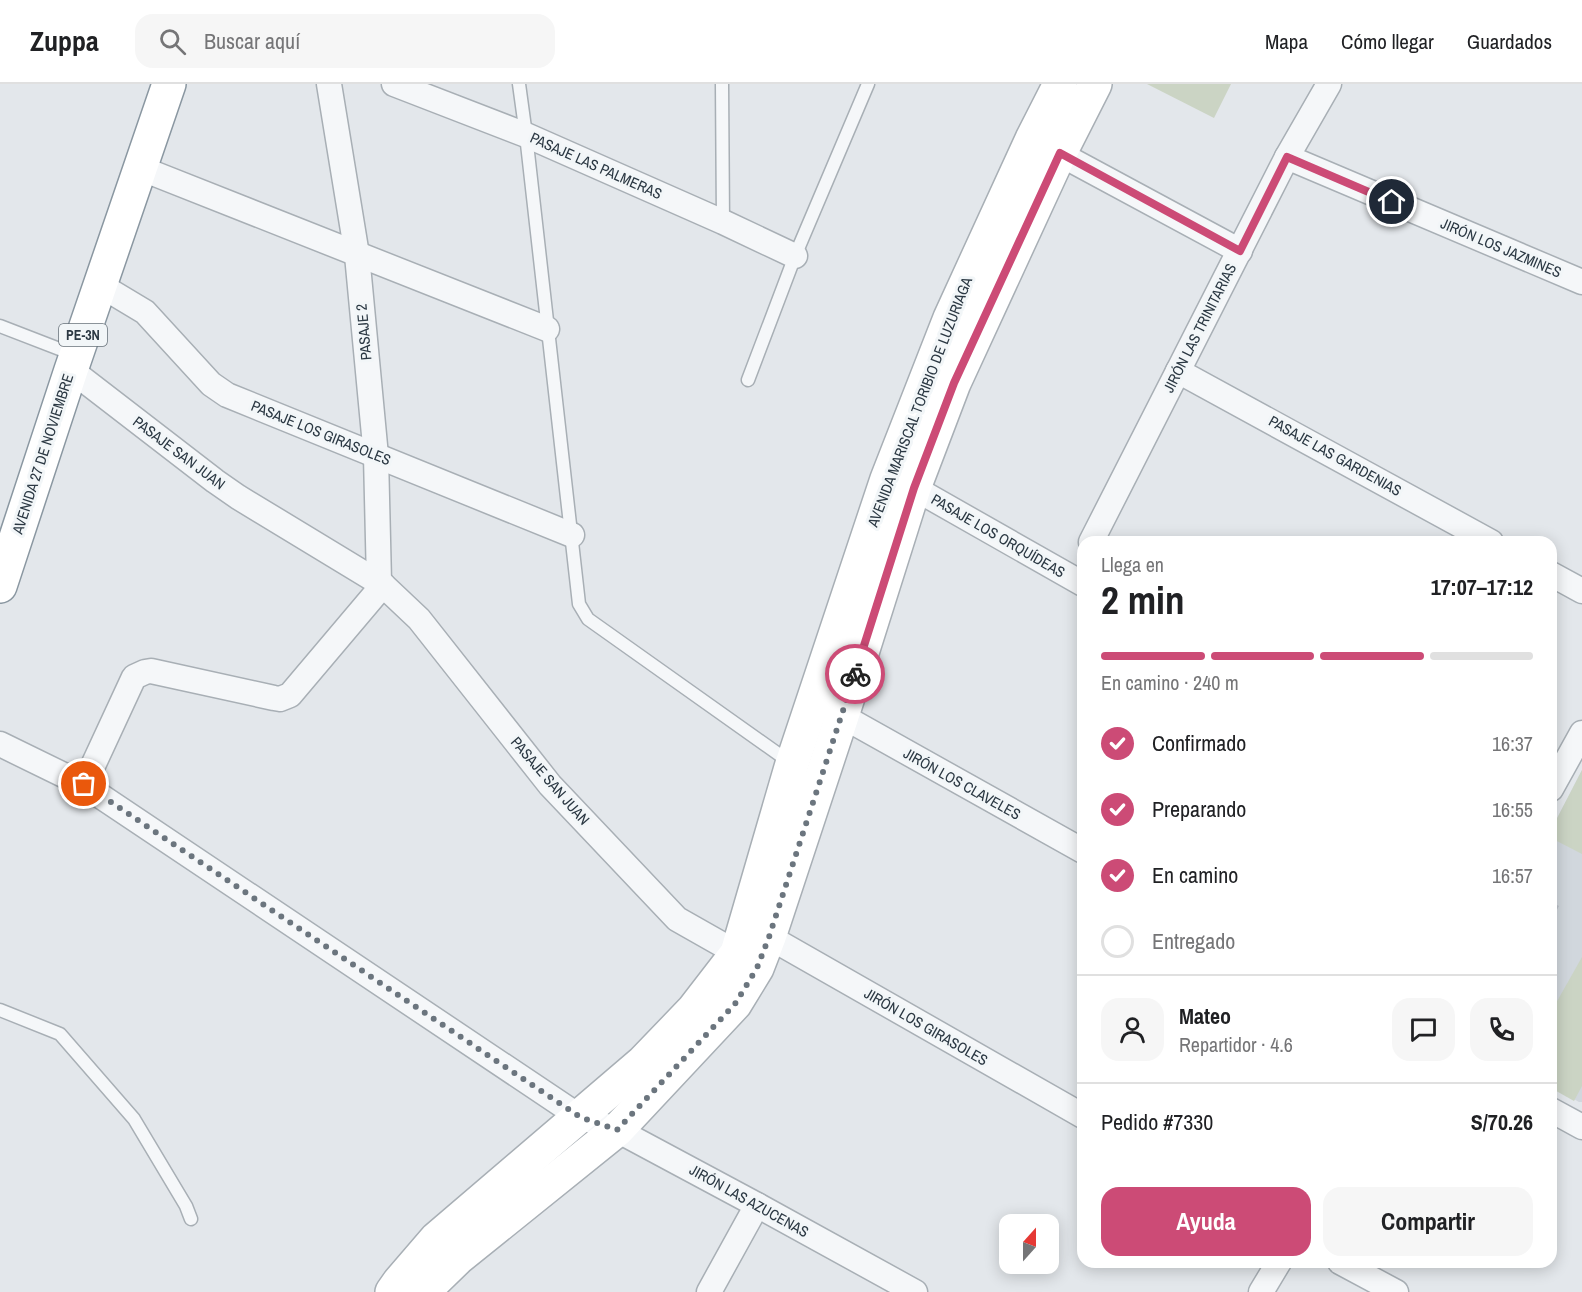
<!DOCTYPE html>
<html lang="es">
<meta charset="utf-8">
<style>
:root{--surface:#fff;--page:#f6f6f6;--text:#202124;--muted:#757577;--line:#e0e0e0;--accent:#cc4b76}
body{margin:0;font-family:"Archivo Narrow",sans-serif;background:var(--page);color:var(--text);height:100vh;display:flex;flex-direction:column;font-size:22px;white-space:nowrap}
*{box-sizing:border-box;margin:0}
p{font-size:20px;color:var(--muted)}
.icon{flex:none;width:33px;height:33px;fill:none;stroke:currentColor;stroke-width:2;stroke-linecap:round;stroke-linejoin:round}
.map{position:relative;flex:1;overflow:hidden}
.drawer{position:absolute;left:1077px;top:452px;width:480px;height:732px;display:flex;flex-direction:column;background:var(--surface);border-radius:18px;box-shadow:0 3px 15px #0003}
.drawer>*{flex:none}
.needle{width:39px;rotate:21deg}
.controls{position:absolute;left:999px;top:1130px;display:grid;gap:12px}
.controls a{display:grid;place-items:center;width:60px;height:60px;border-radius:12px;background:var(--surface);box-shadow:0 3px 15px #0003;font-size:30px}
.pin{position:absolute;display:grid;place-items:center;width:51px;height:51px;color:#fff;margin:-26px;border:3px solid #fff;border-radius:50%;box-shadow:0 2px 6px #0007}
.courier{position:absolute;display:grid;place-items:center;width:60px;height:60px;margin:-30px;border:4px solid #cc4b76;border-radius:50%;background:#fff;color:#222;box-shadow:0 2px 8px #0007}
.overview em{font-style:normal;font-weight:700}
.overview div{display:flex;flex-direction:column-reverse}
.overview{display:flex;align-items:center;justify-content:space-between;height:102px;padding:0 24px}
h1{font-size:39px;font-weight:700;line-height:45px}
.bar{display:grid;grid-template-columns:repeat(4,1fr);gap:9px 6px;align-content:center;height:72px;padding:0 24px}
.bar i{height:8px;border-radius:4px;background:var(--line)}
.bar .on{background:var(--accent)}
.bar p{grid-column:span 4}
.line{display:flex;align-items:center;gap:15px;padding:0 24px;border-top:2px solid var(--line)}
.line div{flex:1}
.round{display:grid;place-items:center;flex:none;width:63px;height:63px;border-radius:18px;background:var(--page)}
ol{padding:0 24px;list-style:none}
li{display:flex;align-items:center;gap:18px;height:66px}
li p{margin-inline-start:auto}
li .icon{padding:6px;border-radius:50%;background:var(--accent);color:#fff;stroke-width:4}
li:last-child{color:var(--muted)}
li i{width:33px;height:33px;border:3px solid var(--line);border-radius:50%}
.button{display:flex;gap:12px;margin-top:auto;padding:12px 24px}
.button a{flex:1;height:69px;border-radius:18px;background:var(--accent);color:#fff;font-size:24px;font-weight:700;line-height:69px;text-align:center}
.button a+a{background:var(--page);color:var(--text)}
header{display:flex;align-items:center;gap:36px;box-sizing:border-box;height:84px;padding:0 30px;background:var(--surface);border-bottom:2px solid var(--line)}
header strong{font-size:28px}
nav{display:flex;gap:33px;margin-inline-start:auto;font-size:21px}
.search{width:420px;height:54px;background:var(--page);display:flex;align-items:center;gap:15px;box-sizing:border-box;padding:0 21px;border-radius:18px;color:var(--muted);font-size:22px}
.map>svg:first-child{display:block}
.built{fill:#d1d7dd}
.green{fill:#cbd4c4}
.building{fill:#bac1c8}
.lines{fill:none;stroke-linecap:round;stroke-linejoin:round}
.lane-casing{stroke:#a8afb5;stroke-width:15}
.street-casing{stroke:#a8afb5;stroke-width:27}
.secondary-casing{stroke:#a8afb5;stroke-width:36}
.highway-casing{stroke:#8a97a1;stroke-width:36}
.lane{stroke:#f5f7f9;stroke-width:12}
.street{stroke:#f5f7f9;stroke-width:24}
.secondary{stroke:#fff;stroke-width:33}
.highway{stroke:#fff;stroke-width:33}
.done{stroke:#6b757e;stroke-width:6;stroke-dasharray:0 10.8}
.route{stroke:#cc4b76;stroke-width:8}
.labels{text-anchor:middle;stroke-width:6;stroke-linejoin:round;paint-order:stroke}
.shield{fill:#f2f6f8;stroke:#677179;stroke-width:1.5}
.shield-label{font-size:14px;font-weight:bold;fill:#2b3843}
.street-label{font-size:15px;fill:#2b3843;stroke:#f2f6f8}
</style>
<header>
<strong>Zuppa</strong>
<div class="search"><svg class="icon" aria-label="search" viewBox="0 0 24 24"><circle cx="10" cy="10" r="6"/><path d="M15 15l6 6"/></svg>Buscar aquí</div>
<nav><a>Mapa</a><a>Cómo llegar</a><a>Guardados</a></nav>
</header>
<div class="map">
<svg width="1582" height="1208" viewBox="0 0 1582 1208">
<rect width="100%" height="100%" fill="#e3e7eb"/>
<polygon class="built" points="1582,686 1582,1018 1579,1018 1551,1002 1551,746"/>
<g class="green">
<polygon points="1147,0 1231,0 1214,34"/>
<polygon points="1582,686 1582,770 1551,754 1551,746"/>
<polygon points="1582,873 1582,1002 1574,1017 1551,1004 1551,928"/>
</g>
<polygon class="building" points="1551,818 1559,822 1551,837"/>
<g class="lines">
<g class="lane-casing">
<g id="lane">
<polyline points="519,0 526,51 579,520 588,535 791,679"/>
<polyline points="722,0 723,138"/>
<polyline points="0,242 75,271"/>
<polyline points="748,296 795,172 868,0"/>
<polyline points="0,926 60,950 134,1035 186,1122 191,1135"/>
</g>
</g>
<g class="street-casing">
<g id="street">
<polyline points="329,0 357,171 376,372 379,498"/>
<polyline points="394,0 526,51 723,138 795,172"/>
<polyline points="1047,63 1240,167"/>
<polyline points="1287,73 1582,198"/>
<polyline points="140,84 547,245"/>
<polyline points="100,201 145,228 211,300 227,311 572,451"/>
<polyline points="71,286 215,397 238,413 383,501 419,535 550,701 677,835 737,869"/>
<polyline points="1178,287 1491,458"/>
<polyline points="914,404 1083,500"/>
<polyline points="1091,458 1287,73 1329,0"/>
<polyline points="1551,490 1582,507"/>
<polyline points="842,632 1083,767"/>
<polyline points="0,660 84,701 580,1033 617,1046 757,1121 915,1208"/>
<polyline points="84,701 134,593 145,588 151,587 274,614 280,615 290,611 383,501"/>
<polyline points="1551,705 1582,649"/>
<polyline points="769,853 1083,1032"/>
<polyline points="1551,1026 1582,1043"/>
<polyline points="1340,1178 1396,1208"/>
<polyline points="709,1208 757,1121"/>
<polyline points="1261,1208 1279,1178"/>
</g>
</g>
<g class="secondary-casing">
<g id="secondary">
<polyline points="392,1208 399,1198 436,1155 643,978 693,926 737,869 792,680 887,395 950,234 1032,55 1060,0"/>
<polyline points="423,1208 458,1174 617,1046 735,920 757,884 769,853 842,632 914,404 954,299 1060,69 1095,0"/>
</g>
</g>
<g class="highway-casing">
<polyline id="highway" points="0,502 71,286 169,0"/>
</g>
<use href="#lane" class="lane"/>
<use href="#street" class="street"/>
<use href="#secondary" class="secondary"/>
<use href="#highway" class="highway"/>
</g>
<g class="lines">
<polyline class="done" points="84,700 580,1033 617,1046 735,920 757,884 769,853 855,590"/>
<polyline class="route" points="855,590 914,404 954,299 1060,69 1240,167 1287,73 1392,118"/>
</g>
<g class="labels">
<rect class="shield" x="59" y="240" width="48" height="22" rx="4.5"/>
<g class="shield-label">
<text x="83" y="256">PE-3N</text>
</g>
<g class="street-label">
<text transform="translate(596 82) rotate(24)" y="5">PASAJE LAS PALMERAS</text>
<text transform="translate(1501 164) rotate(23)" y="5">JIRÓN LOS JAZMINES</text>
<text transform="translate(1200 244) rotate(-63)" y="5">JIRÓN LAS TRINITARIAS</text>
<text transform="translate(364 248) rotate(-95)" y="5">PASAJE 2</text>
<text transform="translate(920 318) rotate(-69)" y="5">AVENIDA MARISCAL TORIBIO DE LUZURIAGA</text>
<text transform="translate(321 349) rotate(22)" y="5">PASAJE LOS GIRASOLES</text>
<text transform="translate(179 369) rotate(37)" y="5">PASAJE SAN JUAN</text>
<text transform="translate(43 370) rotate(-72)" y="5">AVENIDA 27 DE NOVIEMBRE</text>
<text transform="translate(1335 372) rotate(29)" y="5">PASAJE LAS GARDENIAS</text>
<text transform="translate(998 452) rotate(30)" y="5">PASAJE LOS ORQUÍDEAS</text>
<text transform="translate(550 697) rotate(49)" y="5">PASAJE SAN JUAN</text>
<text transform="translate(962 700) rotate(29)" y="5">JIRÓN LOS CLAVELES</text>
<text transform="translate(926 943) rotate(30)" y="5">JIRÓN LOS GIRASOLES</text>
<text transform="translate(749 1117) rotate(29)" y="5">JIRÓN LAS AZUCENAS</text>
</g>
</g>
</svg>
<div class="controls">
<a><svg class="needle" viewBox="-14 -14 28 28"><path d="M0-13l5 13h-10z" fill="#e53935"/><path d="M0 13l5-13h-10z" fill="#757577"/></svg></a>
</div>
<div class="pin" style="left:84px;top:700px;background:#ea580c"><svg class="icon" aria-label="bag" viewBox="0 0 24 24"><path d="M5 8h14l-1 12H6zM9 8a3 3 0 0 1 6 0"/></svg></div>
<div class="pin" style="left:1392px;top:118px;background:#1f2937"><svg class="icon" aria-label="home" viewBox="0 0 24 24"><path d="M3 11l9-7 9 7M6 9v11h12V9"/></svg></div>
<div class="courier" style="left:855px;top:590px"><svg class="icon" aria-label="bike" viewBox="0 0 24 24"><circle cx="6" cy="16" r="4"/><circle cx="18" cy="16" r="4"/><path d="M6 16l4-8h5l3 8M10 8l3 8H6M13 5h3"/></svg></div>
<section class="drawer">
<div class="overview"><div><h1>2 min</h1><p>Llega en</p></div><em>17:07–17:12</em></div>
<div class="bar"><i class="on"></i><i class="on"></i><i class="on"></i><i></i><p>En camino · 240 m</p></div>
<ol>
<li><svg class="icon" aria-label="check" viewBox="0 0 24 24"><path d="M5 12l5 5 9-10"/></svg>Confirmado<p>16:37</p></li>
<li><svg class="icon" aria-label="check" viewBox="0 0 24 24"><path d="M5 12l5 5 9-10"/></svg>Preparando<p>16:55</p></li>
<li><svg class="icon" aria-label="check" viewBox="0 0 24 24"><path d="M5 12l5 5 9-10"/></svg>En camino<p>16:57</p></li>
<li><i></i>Entregado</li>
</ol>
<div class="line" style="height:108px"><a class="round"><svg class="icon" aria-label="person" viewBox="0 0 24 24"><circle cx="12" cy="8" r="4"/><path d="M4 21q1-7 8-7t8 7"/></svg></a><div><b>Mateo</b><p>Repartidor · 4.6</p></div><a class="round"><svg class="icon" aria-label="chat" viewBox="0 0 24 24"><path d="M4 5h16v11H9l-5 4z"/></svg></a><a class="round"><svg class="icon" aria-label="phone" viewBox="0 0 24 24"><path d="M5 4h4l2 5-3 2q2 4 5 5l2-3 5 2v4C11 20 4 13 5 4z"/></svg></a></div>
<div class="line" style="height:78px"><div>Pedido #7330</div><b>S/70.26</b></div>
<div class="button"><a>Ayuda</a><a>Compartir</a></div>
</section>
</div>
